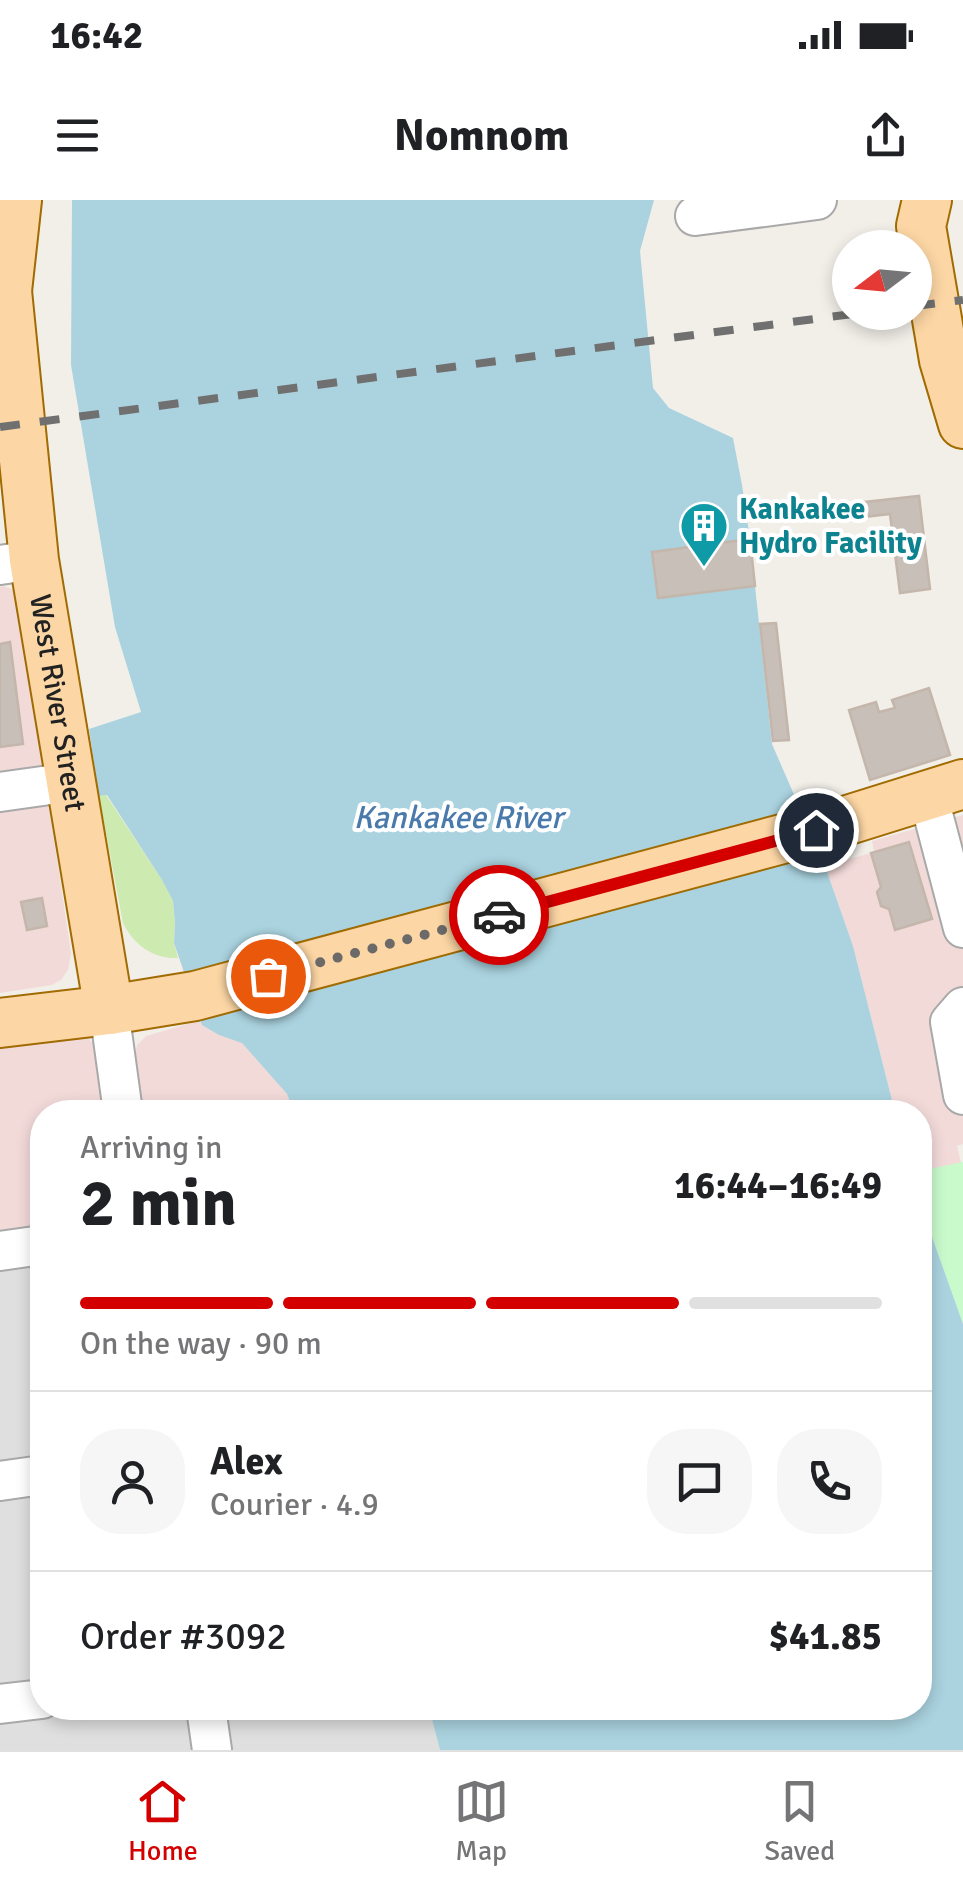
<!DOCTYPE html>
<meta charset="utf-8">
<style>
:root{--surface:#fff;--page:#f6f6f6;--text:#202124;--muted:#757577;--line:#e0e0e0;--accent:#d40000}
body{margin:0;font-family:Signika,sans-serif;background:var(--page);color:var(--text);height:100vh;display:flex;flex-direction:column;font-size:38px;white-space:nowrap}
*{box-sizing:border-box;margin:0}
p{font-size:32px;color:var(--muted)}
.icon{flex:none;width:55px;height:55px;fill:none;stroke:currentColor;stroke-width:2;stroke-linecap:round;stroke-linejoin:round}
.map{position:relative;flex:1;overflow:hidden}
.side{position:absolute;left:30px;top:900px;width:902px;height:620px;display:flex;flex-direction:column;background:var(--surface);border-radius:40px;box-shadow:0 5px 15px #0003}
.side>*{flex:none}
.needle{width:65px;rotate:254deg}
.controls{position:absolute;left:832px;top:30px;display:grid;gap:20px}
.controls a{display:grid;place-items:center;width:100px;height:100px;border-radius:50%;background:var(--surface);box-shadow:0 5px 15px #0003;font-size:50px}
.pin{position:absolute;display:grid;place-items:center;width:85px;height:85px;color:#fff;margin:-42px;border:5px solid #fff;border-radius:50%;box-shadow:0 2px 10px #0007}
.courier{position:absolute;display:grid;place-items:center;width:100px;height:100px;margin:-50px;border:8px solid #d40000;border-radius:50%;background:#fff;color:#222;box-shadow:0 2px 12px #0007}
.summary em{font-style:normal;font-weight:700}
.summary div{display:flex;flex-direction:column-reverse}
.summary{display:flex;align-items:center;justify-content:space-between;height:170px;padding:0 50px}
h1{font-size:65px;font-weight:700;line-height:75px}
.bar{display:grid;grid-template-columns:repeat(4,1fr);gap:15px 10px;align-content:center;height:120px;padding:0 50px}
.bar i{height:12px;border-radius:8px;background:var(--line)}
.bar .on{background:var(--accent)}
.bar p{grid-column:span 4}
.line{display:flex;align-items:center;gap:25px;padding:0 50px;border-top:2px solid var(--line)}
.line div{flex:1}
.round{display:grid;place-items:center;flex:none;width:105px;height:105px;border-radius:40px;background:var(--page)}
.status{display:flex;justify-content:space-between;align-items:center;height:70px;padding:0 50px;background:var(--surface);direction:ltr}
.status svg{height:28px;fill:currentColor}
header{display:flex;justify-content:space-between;align-items:center;height:130px;padding:0 50px;background:var(--surface);font-size:45px;font-weight:700}
.tab-bar{display:flex;justify-content:space-around;align-items:center;height:140px;border-top:2px solid var(--line);background:var(--surface);font-size:28px;color:var(--muted)}
.tab-bar a{display:grid;justify-items:center;gap:5px}
.tab-bar .on{color:var(--accent)}
.map>svg:first-child{display:block}
.residential{fill:#e0dfdf}
.commercial{fill:#f2dad9}
.grass{fill:#cdebb0}
.park{fill:#c8facc}
.water{fill:#aad3df}
.building{fill:#c7bfb8;stroke:#c4b6ab;stroke-width:2.5}
.lines{fill:none;stroke-linecap:round;stroke-linejoin:round}
.minor-casing{stroke:#a9a9a9;stroke-width:42}
.major-casing{stroke:#a06b00;stroke-width:52}
.minor{stroke:#fff;stroke-width:38}
.major{stroke:#fcd6a4;stroke-width:48}
.rail{stroke:#707070;stroke-width:8;stroke-dasharray:20 20;stroke-linecap:butt}
.done{stroke:#6b6a68;stroke-width:10;stroke-dasharray:0 18}
.route{stroke:#d40000;stroke-width:12}
.labels{text-anchor:middle;stroke-width:8;stroke-linejoin:round;paint-order:stroke}
.culture-label{font-size:30px;font-weight:bold;fill:#0d838f;stroke:#fff;text-anchor:start}
.street-label{font-size:30px;fill:#222;stroke:#fff}
.water-label{font-size:32px;font-style:italic;fill:#4a7aab;stroke:#fff}
</style>
<div class="status"><b>16:42</b><svg viewBox="0 0 49 12"><path d="M0 12V9h3v3zM5 12V6h3v6zM10 12V3h3v9zM15 12V0h3v12zM26 1h20v11H26zM47 4h2v5h-2z"/></svg></div>
<header><svg class="icon" aria-label="menu" viewBox="0 0 24 24"><path d="M4 6h16M4 12h16M4 18h16"/></svg>Nomnom<svg class="icon" aria-label="share" viewBox="0 0 24 24"><path d="M12 15V3M7 8l5-5 5 5M5 13v7h14v-7"/></svg></header>
<div class="map">
<svg width="963" height="1550" viewBox="0 0 963 1550">
<rect width="100%" height="100%" fill="#f2efe9"/>
<g class="residential">
<polygon points="42,1053 42,1508 191,1508 198,1550 0,1550 0,1059"/>
<polygon points="222,1508 429,1508 440,1550 227,1550"/>
</g>
<g class="commercial">
<polygon points="3,386 12,389 18,396 71,753 68,770 61,780 52,785 0,793 0,387"/>
<polygon points="963,615 963,944 957,946 961,963 920,971 920,912 895,912 853,746 825,666 874,652 872,641"/>
<polygon points="201,820 219,835 242,842 287,894 294,912 141,912 135,856 137,845 146,836"/>
<polygon points="72,837 87,837 93,843 105,912 42,912 42,1053 0,1059 0,847"/>
</g>
<path class="grass" d="M106 595 162 680 173 701 175 723 174 743 178 758C153 759 134 745 123 723L99 596Z"/>
<polygon class="park" points="963,962 963,1124 920,1003 920,971"/>
<g class="water">
<polygon points="72,0 654,0 640,51 653,188 669,208 733,238 742,285 750,339 652,352 658,398 755,386 772,544 825,666 853,746 895,912 294,912 287,894 242,843 219,835 202,825 174,743 175,723 173,701 162,680 107,595 99,596 89,529 141,512 115,427 71,165"/>
<polygon points="920,1003 963,1124 963,1550 440,1550 429,1508 920,1508"/>
</g>
<g class="building">
<polygon points="919,296 930,389 900,393 890,314 829,321 827,306"/>
<polygon points="750,339 755,386 658,398 652,352"/>
<polygon points="776,423 789,540 773,541 760,424"/>
<polygon points="10,442 23,544 0,547 0,444"/>
<polygon points="929,488 950,555 870,580 849,510 876,502 879,512 895,508 892,500"/>
<polygon points="909,642 932,719 895,730 889,709 881,706 877,692 881,687 871,653"/>
<polygon points="42,698 47,726 27,730 21,702"/>
</g>
<g class="lines">
<g class="minor-casing">
<g id="minor">
<polyline points="695,16 817,0"/>
<polyline points="0,365 34,360"/>
<polyline points="0,592 71,582"/>
<polyline points="928,595 963,728"/>
<polyline points="963,807 950,822 963,895"/>
<polyline points="109,810 123,912"/>
<polyline points="0,1051 42,1045"/>
<polyline points="0,1281 42,1275"/>
<polyline points="0,1504 42,1499"/>
<polyline points="206,1508 212,1550"/>
</g>
</g>
<g class="major-casing">
<g id="major">
<polyline points="927,0 921,26 944,160 963,224"/>
<path id="s1" d="M0 57 7 91 34 360 109 810"/>
<polyline points="7,91 17,0"/>
<polyline points="0,823 109,810 195,796 816,630 963,584"/>
</g>
</g>
<use href="#minor" class="minor"/>
<use href="#major" class="major"/>
<g class="rail">
<polyline points="915,106 963,100"/>
<polyline points="0,227 867,112"/>
</g>
</g>
<g class="lines">
<polyline class="done" points="268,776 499,715"/>
<polyline class="route" points="499,715 816,630"/>
</g>
<defs>
<g id="building-pin" transform="scale(2.5)"><path d="M0 17L-7.5 6A9.5 9.5 0 1 1 7.5 6Z" fill="#0f9aa8" stroke="#fff"/><path d="M-4-6H4V6H1V3H-1V6H-4ZM-2.5-4.3h1.7v1.8h-1.7ZM.8-4.3h1.7v1.8H.8ZM-2.5-1h1.7V.8h-1.7ZM.8-1h1.7V.8H.8Z" fill="#fff"/></g>
</defs>
<g fill-rule="evenodd">
<use href="#building-pin" x="704" y="326"/>
</g>
<g class="labels">
<g class="culture-label">
<text x="739" y="319">Kankakee<tspan x="739" dy="34">Hydro Facility</tspan></text>
</g>
<g class="street-label">
<text dy="10" stroke="none"><textPath href="#s1" startOffset="450">West River Street</textPath></text>
</g>
<g class="water-label">
<text x="458" y="628">Kankakee River</text>
</g>
</g>
</svg>
<div class="controls">
<a><svg class="needle" viewBox="-14 -14 28 28"><path d="M0-13l5 13h-10z" fill="#e53935"/><path d="M0 13l5-13h-10z" fill="#757577"/></svg></a>
</div>
<div class="pin" style="left:268px;top:776px;background:#ea580c"><svg class="icon" aria-label="bag" viewBox="0 0 24 24"><path d="M5 8h14l-1 12H6zM9 8a3 3 0 0 1 6 0"/></svg></div>
<div class="pin" style="left:816px;top:630px;background:#1f2937"><svg class="icon" aria-label="home" viewBox="0 0 24 24"><path d="M3 11l9-7 9 7M6 9v11h12V9"/></svg></div>
<div class="courier" style="left:499px;top:715px"><svg class="icon" aria-label="car" viewBox="0 0 24 24"><path d="M5 17H2v-5l4-1 3-4h7l3 4 3 1v5h-3M9 17h6M6 11h13"/><circle cx="7" cy="17" r="2"/><circle cx="17" cy="17" r="2"/></svg></div>
<section class="side">
<div class="summary"><div><h1>2 min</h1><p>Arriving in</p></div><em>16:44–16:49</em></div>
<div class="bar"><i class="on"></i><i class="on"></i><i class="on"></i><i></i><p>On the way · 90 m</p></div>
<div class="line" style="height:180px"><a class="round"><svg class="icon" aria-label="person" viewBox="0 0 24 24"><circle cx="12" cy="8" r="4"/><path d="M4 21q1-7 8-7t8 7"/></svg></a><div><b>Alex</b><p>Courier · 4.9</p></div><a class="round"><svg class="icon" aria-label="chat" viewBox="0 0 24 24"><path d="M4 5h16v11H9l-5 4z"/></svg></a><a class="round"><svg class="icon" aria-label="phone" viewBox="0 0 24 24"><path d="M5 4h4l2 5-3 2q2 4 5 5l2-3 5 2v4C11 20 4 13 5 4z"/></svg></a></div>
<div class="line" style="height:130px"><div>Order #3092</div><b>$41.85</b></div>
</section>
</div>
<nav class="tab-bar">
<a class="on"><svg class="icon" aria-label="home" viewBox="0 0 24 24"><path d="M3 11l9-7 9 7M6 9v11h12V9"/></svg>Home</a>
<a><svg class="icon" aria-label="map" viewBox="0 0 24 24"><path d="M3 6l6-2 6 2 6-2v14l-6 2-6-2-6 2zM9 4v14M15 6v14"/></svg>Map</a>
<a><svg class="icon" aria-label="saved" viewBox="0 0 24 24"><path d="M7 4h10v16l-5-4-5 4z"/></svg>Saved</a>
</nav>
